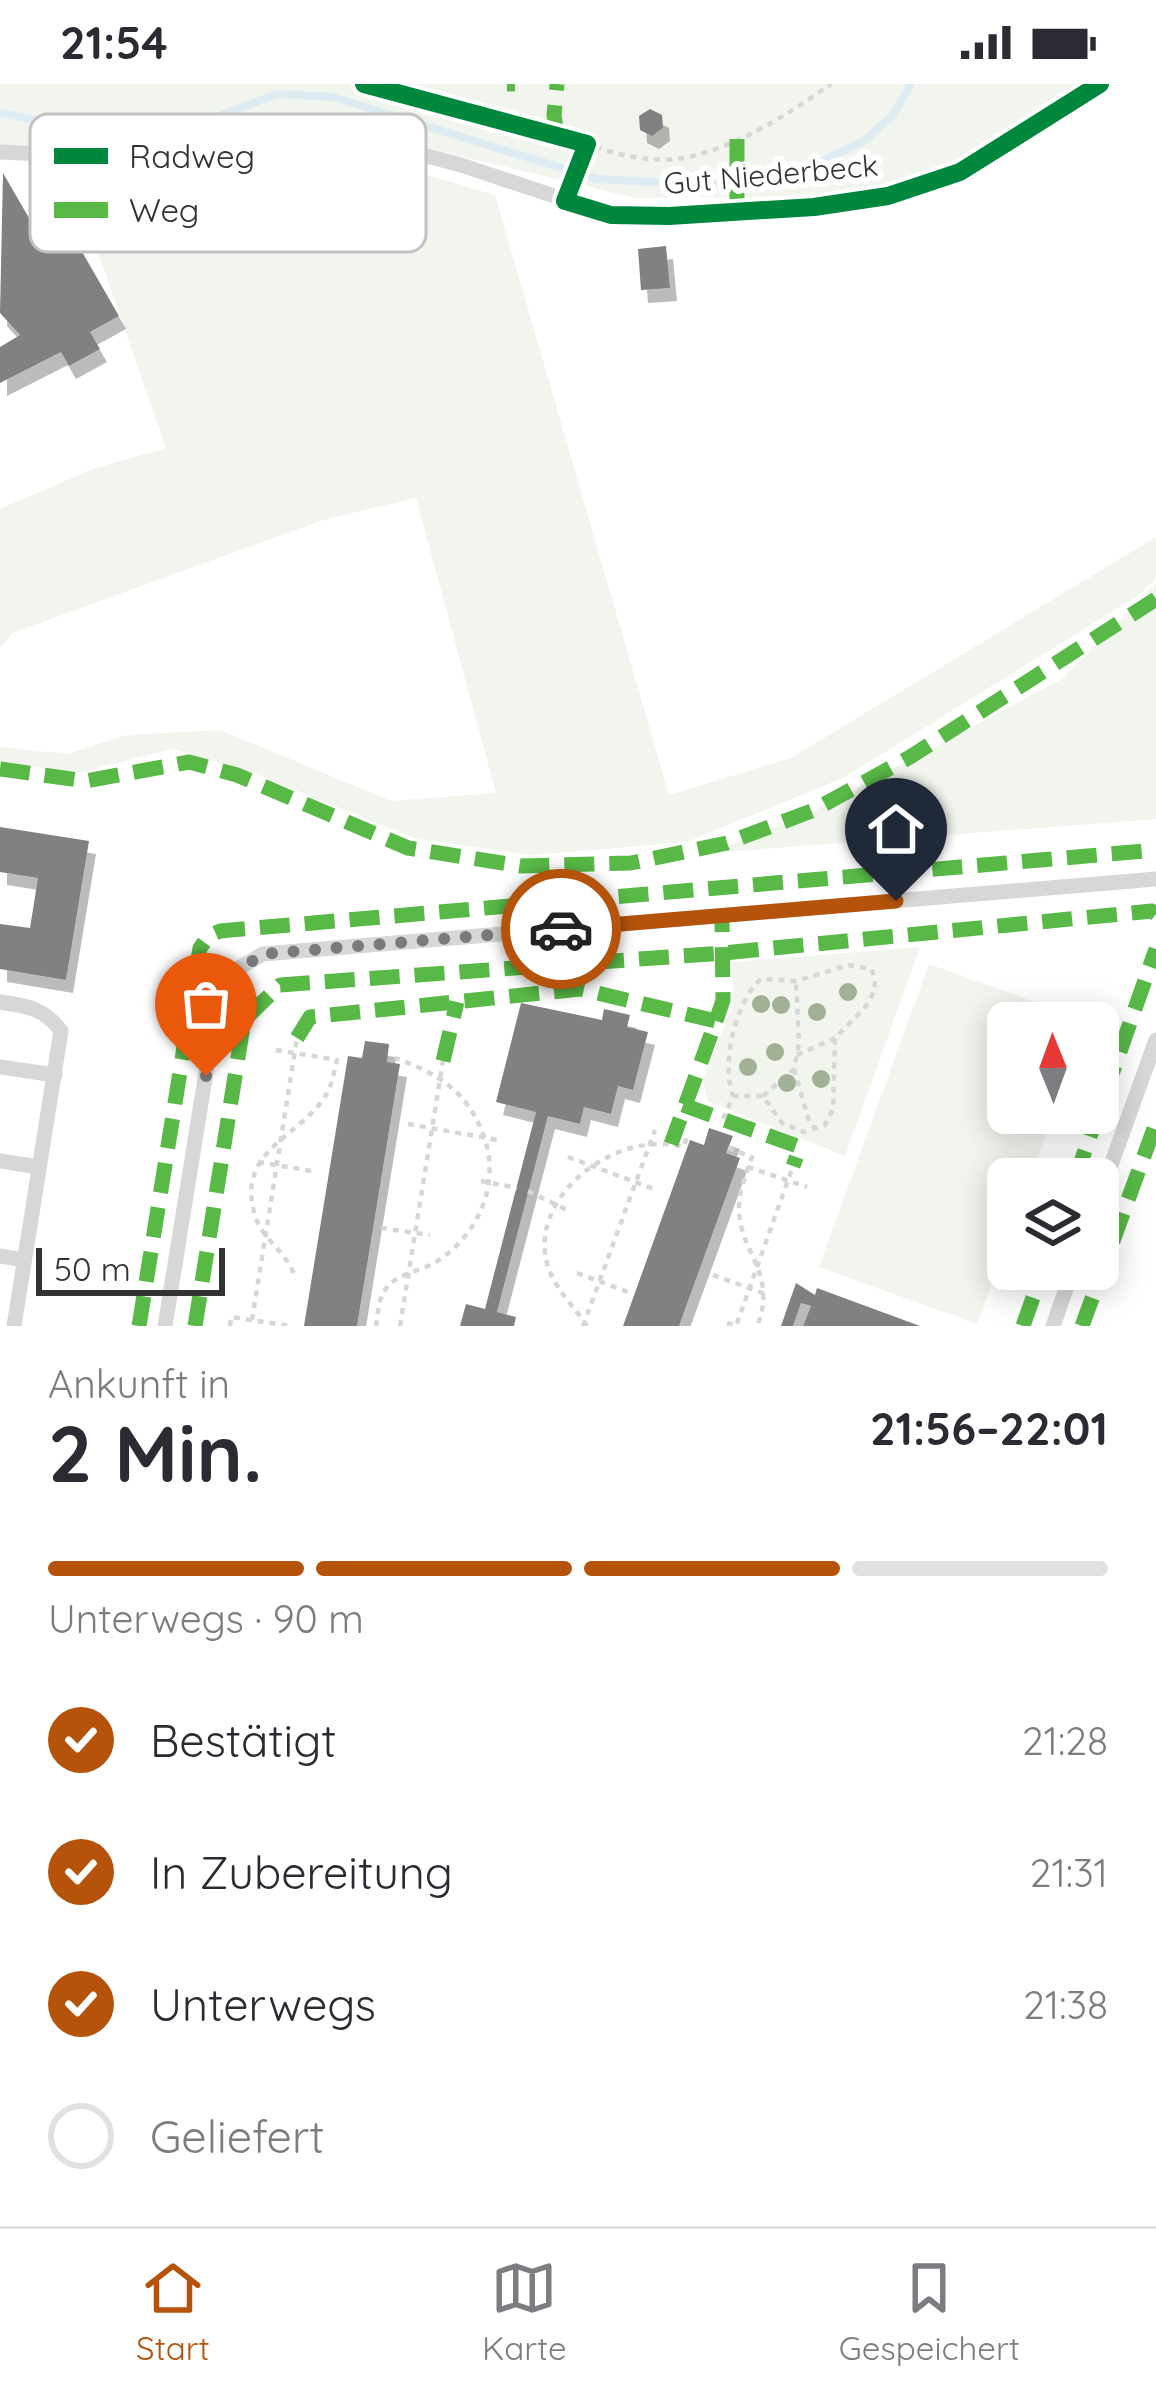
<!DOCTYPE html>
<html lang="de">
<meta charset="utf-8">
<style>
:root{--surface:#fff;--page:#f2f2f3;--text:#2b2b33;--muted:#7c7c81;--line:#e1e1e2;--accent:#b45309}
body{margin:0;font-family:Quicksand,sans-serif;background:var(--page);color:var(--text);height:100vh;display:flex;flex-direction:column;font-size:45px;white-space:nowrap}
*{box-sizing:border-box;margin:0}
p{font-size:39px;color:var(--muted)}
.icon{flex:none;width:66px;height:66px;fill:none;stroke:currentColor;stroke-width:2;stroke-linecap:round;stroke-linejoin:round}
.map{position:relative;height:1242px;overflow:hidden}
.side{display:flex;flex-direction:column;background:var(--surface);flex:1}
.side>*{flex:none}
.needle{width:78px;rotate:359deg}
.fabs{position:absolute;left:987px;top:918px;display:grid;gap:24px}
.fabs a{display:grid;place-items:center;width:132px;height:132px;border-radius:18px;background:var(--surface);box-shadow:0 6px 30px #0003;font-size:60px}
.scale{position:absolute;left:36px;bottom:30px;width:189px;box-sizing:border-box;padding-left:12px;border:6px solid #333;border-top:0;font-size:33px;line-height:42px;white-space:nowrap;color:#333;-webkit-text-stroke:9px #fff;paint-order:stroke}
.pin{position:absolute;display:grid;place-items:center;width:102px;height:102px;color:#fff;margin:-123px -51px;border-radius:50% 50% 50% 0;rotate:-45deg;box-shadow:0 0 12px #0007}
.pin .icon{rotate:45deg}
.courier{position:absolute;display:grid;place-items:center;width:120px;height:120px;margin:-60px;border:9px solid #b45309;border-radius:50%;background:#fff;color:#222;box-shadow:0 3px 15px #0007}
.overview em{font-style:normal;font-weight:700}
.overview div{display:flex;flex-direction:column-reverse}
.overview{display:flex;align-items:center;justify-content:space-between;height:204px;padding:0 48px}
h1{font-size:78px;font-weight:700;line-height:90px}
.bar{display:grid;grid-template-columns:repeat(4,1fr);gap:18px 12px;align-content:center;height:144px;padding:0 48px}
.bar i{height:15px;border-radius:9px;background:var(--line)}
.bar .current{background:var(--accent)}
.bar p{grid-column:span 4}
ol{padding:0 48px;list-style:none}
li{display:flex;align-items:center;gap:36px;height:132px}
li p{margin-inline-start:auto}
li .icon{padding:12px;border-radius:50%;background:var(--accent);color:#fff;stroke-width:4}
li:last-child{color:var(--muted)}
li i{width:66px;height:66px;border:6px solid var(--line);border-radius:50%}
.status{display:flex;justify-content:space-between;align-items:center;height:84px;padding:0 60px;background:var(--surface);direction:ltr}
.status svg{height:33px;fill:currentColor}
.tabs{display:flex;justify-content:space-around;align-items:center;height:168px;border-top:3px solid var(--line);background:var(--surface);font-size:33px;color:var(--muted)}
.tabs a{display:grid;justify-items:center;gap:6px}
.tabs .current{color:var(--accent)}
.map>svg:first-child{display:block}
.green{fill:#f1f5ed}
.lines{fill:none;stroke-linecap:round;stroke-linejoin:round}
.stream{stroke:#ddebf3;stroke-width:8}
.building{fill:#818181;filter:url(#shadow)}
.path{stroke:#d6d6d6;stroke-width:4.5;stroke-dasharray:6 6;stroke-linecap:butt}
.service{stroke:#d7d7d7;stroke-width:15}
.quiet{stroke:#58b947;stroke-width:15;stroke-dasharray:30 15;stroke-linecap:butt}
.cycleway-casing{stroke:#fff;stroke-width:26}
.cycleway{stroke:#00873e;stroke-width:18}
.tree{fill:#a2b095}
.done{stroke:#7a7a7a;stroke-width:12;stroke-dasharray:0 21.6}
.route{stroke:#b45309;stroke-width:15}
.labels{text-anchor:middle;stroke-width:12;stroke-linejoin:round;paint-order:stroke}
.street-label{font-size:30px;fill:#333;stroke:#fff}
.key{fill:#fff;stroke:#c2c2c2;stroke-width:3}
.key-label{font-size:33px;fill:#333}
</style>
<div class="status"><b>21:54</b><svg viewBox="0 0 49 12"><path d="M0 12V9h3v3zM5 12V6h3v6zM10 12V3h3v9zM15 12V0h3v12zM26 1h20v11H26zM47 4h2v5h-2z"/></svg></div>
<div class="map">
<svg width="1156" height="1242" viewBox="0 0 1156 1242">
<defs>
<filter id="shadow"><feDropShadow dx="7" dy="13" stdDeviation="0" flood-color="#0004"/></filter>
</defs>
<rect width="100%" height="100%" fill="#fff"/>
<g class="green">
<polygon points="0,0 1085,0 979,68 931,92 886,104 825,112 635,114 336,42 300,44 233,78 342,66 495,111 669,711 791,674 1156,453 1156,494 1139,511 845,693 687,758 531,771 417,755 248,687 173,665 78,689 0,678 0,663 67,670 127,651 220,646 391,717 496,709 416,414 323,436 12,549 0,564 0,425 93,385 166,364 92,151 110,142 84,71 0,70"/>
<polygon points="1156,499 1156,735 711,769 814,727 1062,595"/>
<polygon points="920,863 845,1072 708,1017 703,997 733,920 733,878"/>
<polygon points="929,880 1087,937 1008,939 1008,1029 1054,1029 1030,1095 1008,1095 1008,1156 977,1240 819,1183"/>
</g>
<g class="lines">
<polyline class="stream" points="0,29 108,50 187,44 277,10 333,13 597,95 709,101 781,97 864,57 893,31 911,0"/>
</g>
<g class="building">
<polygon points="650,25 662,31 663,44 652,52 640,46 639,32"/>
<polygon points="3,89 40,153 66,140 119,232 90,248 100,265 69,282 61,268 0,299 0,263 20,251 0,229"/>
<polygon points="666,162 670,204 641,206 638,165"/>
<polygon points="0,743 89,757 66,896 0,885 0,840 30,844 38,794 0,788"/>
<polygon points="521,919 602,936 604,925 630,931 627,943 648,948 633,1006 618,1002 611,1030 584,1023 580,1040 548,1032 497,1228 516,1233 514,1242 460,1242 466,1220 485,1225 536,1028 496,1018"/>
<polygon points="365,957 389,960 387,978 400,980 357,1242 304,1242 348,972 362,974"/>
<polygon points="709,1044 733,1052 726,1069 740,1074 679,1242 623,1242 690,1056 704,1061"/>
<polygon points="796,1199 815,1211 817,1204 920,1242 803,1242 811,1222 801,1219 793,1242 781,1242"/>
</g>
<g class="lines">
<g class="path">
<path d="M364 0C423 15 482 31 541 47 585 59 638 82 684 74 738 63 787 31 831 0"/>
<polyline points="572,101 587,61"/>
<path d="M276 966 337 976C334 988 332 1001 326 1011 301 1053 235 1066 255 1131 262 1156 288 1169 295 1193"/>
<polyline points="797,971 835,954"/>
<polyline points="794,985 809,1037 815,1045"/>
<polyline points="763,1012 794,985 799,959 796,897"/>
<path d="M723 1035 733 1012C721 980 735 918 761 895L796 897 848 881 871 885C886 913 853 934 835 954L833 1025 825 1041 804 1048 782 1039 763 1012H733"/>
<polyline points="408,1040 498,1056"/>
<polyline points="728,1064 752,1073 748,1083 807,1103"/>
<polyline points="568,1073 654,1105"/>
<polyline points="258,1078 317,1088"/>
<path d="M748 1083C745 1095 739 1108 739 1121 737 1167 779 1189 757 1242"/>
<polyline points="481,1097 517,1104"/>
<polyline points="528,1107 569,1127"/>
<polyline points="381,1144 430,1151"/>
<polyline points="577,1189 628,1208"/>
<polyline points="713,1191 768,1211"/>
<polyline points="252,1236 297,954"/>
<polyline points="727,1239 736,1242 793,1082"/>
<polyline points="230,1242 231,1233 290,1242"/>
<path d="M376 1242C378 1231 378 1215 385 1206 395 1190 418 1188 434 1179 478 1153 502 1099 483 1050 467 1007 437 989 395 974"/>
<polyline points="400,1242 443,977"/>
<polyline points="583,1242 655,1046"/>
<path d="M587 1242C571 1217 549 1201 545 1169 538 1103 622 1046 683 1063L689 1049"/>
</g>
<g class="service">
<polyline points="0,68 108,73 166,71 336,48 461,81 611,131 720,130 814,123 888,112 934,99 985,74 1100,0"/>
<path d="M0 918C27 922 44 924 61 947L14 1242"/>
<polyline points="0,983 55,991"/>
<polyline points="0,1077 39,1083"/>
<polyline points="1098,1117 1156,956"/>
<polyline points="0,1172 24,1176"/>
<polyline points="165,1242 219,908 237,885 263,870 1156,795"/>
<polyline points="1053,1242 1073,1185"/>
</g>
<g class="quiet">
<polyline points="507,0 515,0"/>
<polyline points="557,51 554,31 557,0"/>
<polyline points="737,128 737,55"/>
<polyline points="0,685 86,697 189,678 237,691 408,764 521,782 631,779 727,759 814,726 910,673 1156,515"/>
<polyline points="716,937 723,916 722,832"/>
<polyline points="297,954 310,933 580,905 716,937 671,1060"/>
<polyline points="443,977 457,918"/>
<polyline points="683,1021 800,1063 793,1082"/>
<polyline points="1075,1095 1156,865"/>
<polyline points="139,1242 200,864 209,852 220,847 1156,766"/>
<polyline points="195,1242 244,936 280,901 723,869 1152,827 1156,830"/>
<polyline points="1023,1242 1043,1185"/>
<polyline points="1082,1242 1156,1039"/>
</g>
<g class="cycleway-casing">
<polyline id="cycleway" points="364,0 587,60 565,117 611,131 669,132 814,123 888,112 960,88 1100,0"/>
</g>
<use href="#cycleway" class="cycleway"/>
</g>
<g class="tree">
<circle cx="848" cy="908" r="9"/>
<circle cx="761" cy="920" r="9"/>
<circle cx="781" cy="921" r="9"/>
<circle cx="817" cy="928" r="9"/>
<circle cx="775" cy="968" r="9"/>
<circle cx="748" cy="983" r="9"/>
<circle cx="821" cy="995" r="9"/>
<circle cx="787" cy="999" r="9"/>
</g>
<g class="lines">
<path class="done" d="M206 992C215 932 207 904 263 870L561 845"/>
<polyline class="route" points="561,845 896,817"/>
</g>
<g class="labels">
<g class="street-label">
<text transform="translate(771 91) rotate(-5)" y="10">Gut Niederbeck</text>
</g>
</g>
<rect x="30" y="30" width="396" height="138" rx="18" class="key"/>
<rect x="54" y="64" width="54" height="16" fill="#00873e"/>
<rect x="54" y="118" width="54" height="16" fill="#58b947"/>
<g class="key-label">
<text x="129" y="84">Radweg</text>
<text x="129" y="138">Weg</text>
</g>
</svg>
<div class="fabs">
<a><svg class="needle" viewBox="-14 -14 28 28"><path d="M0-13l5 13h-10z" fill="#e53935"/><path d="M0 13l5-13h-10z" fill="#7c7c81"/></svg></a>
<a><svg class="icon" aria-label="layers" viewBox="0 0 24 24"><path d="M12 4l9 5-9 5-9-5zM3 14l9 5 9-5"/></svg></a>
</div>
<div class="scale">50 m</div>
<div class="pin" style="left:206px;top:992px;background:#ea580c"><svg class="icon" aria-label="bag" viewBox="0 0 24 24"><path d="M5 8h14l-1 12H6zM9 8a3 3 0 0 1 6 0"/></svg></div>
<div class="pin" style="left:896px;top:817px;background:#1f2937"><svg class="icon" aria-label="home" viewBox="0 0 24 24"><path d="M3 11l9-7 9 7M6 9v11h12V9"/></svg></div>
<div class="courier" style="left:561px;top:845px"><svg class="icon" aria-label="car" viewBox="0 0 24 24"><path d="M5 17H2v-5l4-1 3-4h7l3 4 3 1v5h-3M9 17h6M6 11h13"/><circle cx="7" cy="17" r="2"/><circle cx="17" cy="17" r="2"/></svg></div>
</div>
<section class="side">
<div class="overview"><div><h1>2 Min.</h1><p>Ankunft in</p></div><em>21:56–22:01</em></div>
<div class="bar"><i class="current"></i><i class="current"></i><i class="current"></i><i></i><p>Unterwegs · 90 m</p></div>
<ol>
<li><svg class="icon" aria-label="check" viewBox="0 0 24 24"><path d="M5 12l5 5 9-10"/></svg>Bestätigt<p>21:28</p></li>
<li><svg class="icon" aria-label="check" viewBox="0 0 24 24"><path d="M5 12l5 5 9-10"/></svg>In Zubereitung<p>21:31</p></li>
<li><svg class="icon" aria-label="check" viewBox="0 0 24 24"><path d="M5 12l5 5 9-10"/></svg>Unterwegs<p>21:38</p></li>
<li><i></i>Geliefert</li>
</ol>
</section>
<nav class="tabs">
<a class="current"><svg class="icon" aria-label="home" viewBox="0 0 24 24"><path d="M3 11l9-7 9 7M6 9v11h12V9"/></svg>Start</a>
<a><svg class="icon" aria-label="map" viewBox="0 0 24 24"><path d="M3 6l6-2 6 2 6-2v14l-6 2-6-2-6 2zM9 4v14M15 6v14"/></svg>Karte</a>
<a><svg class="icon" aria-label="saved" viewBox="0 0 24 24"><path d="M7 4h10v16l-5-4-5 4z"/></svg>Gespeichert</a>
</nav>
